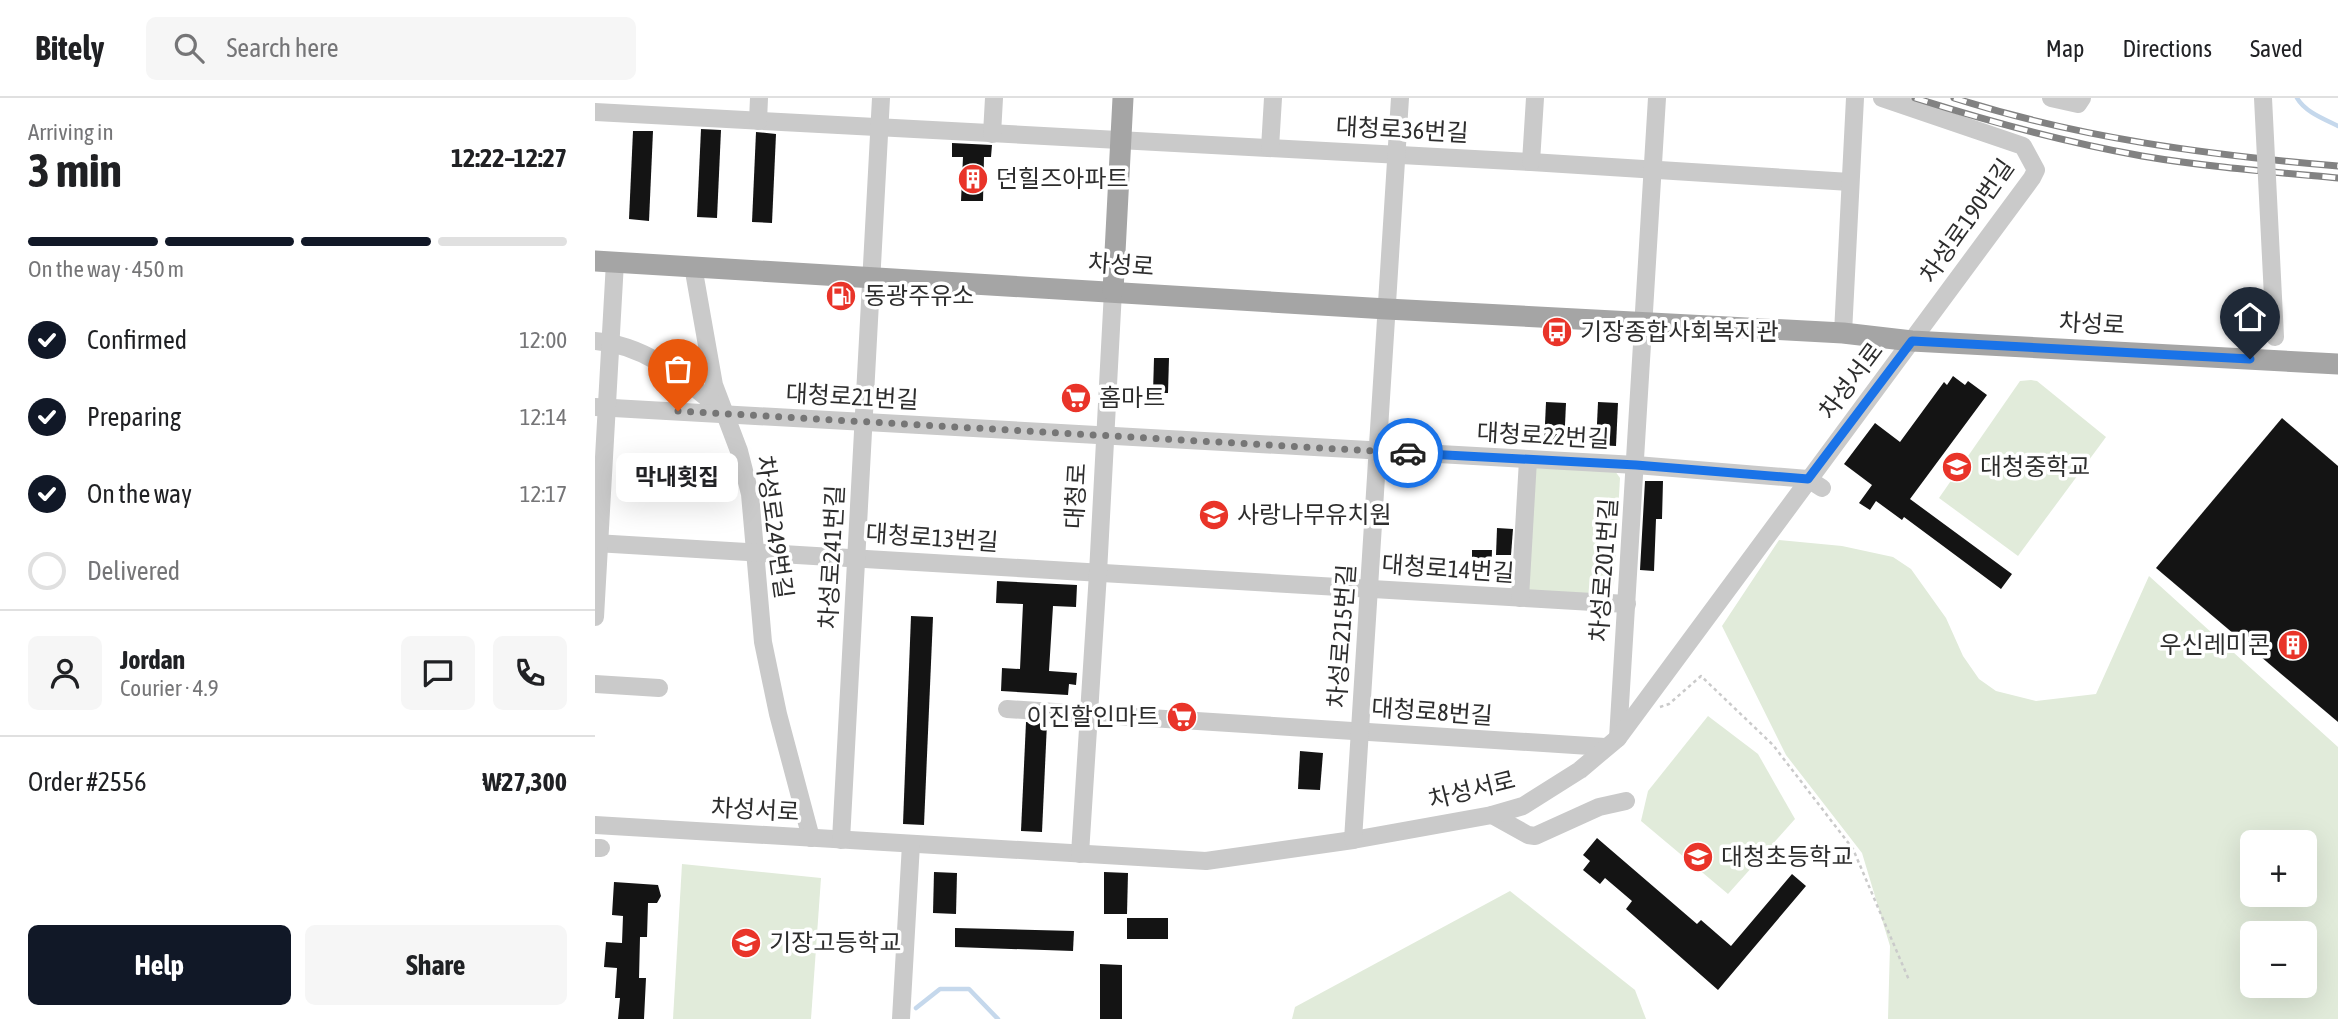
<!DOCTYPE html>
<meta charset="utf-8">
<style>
:root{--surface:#fff;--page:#f6f6f6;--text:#202124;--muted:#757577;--line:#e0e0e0;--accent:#111827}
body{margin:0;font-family:"Asap Condensed","Noto Sans KR",sans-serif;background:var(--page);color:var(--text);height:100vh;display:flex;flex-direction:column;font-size:26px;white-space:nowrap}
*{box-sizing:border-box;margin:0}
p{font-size:23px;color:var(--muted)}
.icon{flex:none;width:38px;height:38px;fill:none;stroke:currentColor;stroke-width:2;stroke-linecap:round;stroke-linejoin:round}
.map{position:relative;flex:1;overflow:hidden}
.drawer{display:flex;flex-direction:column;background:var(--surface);width:595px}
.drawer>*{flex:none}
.buttons{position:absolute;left:1645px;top:732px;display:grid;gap:14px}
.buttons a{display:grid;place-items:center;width:77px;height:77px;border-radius:10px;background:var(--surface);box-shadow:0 7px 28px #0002;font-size:35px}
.pin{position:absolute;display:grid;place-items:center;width:60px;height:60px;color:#fff;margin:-72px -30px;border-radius:50% 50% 50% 0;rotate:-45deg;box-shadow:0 0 7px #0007}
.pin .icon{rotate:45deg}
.courier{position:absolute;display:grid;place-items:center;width:70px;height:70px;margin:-35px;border:5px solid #1a73e8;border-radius:50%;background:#fff;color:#222;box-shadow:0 2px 9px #0007}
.bubble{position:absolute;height:49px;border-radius:10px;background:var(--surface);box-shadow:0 7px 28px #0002;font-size:23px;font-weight:700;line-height:49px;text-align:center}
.head em{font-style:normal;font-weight:700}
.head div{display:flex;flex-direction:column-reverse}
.head{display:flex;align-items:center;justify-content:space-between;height:119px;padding:0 28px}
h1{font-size:46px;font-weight:700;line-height:52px}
.bar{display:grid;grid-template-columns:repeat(4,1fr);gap:10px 7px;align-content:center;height:84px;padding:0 28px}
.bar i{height:9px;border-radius:5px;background:var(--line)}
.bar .on{background:var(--accent)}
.bar p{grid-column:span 4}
.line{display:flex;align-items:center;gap:18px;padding:0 28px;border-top:2px solid var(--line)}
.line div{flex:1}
.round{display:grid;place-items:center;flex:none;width:74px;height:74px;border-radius:10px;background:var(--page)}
ol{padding:0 28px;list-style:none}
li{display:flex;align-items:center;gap:21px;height:77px}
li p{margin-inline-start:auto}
li .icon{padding:7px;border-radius:50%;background:var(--accent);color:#fff;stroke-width:4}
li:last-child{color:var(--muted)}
li i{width:38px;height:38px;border:4px solid var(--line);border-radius:50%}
.primary-button{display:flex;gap:14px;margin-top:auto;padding:14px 28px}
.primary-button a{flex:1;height:80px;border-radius:10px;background:var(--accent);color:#fff;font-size:28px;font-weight:700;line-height:80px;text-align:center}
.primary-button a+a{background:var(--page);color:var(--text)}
header{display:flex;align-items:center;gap:42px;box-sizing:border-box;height:98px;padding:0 35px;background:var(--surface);border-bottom:2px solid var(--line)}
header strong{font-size:33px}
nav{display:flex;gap:38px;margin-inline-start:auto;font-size:24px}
.search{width:490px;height:63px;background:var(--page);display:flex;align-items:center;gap:18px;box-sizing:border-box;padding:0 24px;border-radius:10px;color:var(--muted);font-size:26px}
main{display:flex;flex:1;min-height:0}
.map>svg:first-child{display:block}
.green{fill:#e1ebda;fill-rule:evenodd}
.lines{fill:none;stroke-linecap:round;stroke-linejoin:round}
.stream{stroke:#c5d8ec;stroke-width:4.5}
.building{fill:#141414}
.path{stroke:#cacaca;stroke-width:2.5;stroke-dasharray:3.5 3.5;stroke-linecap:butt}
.minor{stroke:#cacaca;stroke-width:18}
.major{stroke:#a5a5a5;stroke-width:21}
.rail-casing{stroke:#828282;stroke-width:7}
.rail{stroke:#fff;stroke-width:4.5;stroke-dasharray:13;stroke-linecap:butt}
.minor-bridge{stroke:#cacaca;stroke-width:18}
.done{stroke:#767676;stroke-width:7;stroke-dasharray:0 12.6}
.route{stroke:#1a73e8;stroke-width:9}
.labels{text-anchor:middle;stroke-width:7;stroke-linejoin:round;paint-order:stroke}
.street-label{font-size:24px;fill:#2d2d2d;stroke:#fff}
.poi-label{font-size:24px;fill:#2d2d2d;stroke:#fff;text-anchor:start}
</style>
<header>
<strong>Bitely</strong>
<div class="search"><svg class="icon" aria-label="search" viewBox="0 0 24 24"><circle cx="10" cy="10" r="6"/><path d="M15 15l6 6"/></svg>Search here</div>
<nav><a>Map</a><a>Directions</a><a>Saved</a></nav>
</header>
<main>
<section class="drawer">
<div class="head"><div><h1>3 min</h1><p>Arriving in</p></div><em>12:22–12:27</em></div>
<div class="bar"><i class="on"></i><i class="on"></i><i class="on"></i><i></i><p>On the way · 450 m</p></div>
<ol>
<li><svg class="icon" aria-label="check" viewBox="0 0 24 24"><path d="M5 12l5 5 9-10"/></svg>Confirmed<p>12:00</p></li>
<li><svg class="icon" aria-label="check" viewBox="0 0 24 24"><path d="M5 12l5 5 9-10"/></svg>Preparing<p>12:14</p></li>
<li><svg class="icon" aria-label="check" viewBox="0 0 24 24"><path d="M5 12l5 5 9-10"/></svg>On the way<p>12:17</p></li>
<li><i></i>Delivered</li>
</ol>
<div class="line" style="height:126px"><a class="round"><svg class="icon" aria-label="person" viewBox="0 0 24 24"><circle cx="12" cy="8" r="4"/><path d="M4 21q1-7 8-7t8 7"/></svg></a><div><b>Jordan</b><p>Courier · 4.9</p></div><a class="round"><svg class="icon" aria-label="chat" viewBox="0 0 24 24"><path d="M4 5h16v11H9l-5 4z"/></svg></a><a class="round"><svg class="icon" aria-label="phone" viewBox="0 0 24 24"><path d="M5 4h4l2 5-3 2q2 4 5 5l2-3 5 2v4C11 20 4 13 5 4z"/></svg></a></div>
<div class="line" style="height:91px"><div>Order #2556</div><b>₩27,300</b></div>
<div class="primary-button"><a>Help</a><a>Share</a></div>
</section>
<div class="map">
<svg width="1743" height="921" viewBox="0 0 1743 921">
<rect width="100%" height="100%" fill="#fff"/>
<g class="green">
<polygon points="1436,282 1442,283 1511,339 1423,458 1344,400 1425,283"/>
<polygon points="940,370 1020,373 1025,380 1019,485 1017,491 1011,496 933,494"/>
<path d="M1184 442 1247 448 1298 459 1316 471 1351 520 1368 558 1384 581 1401 593 1441 603 1501 596 1554 478 1743 649V921H1293L1295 848 1267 755 1191 657 1127 528ZM1657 744H1710V796H1657ZM1657 835H1710V887H1657Z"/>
<polygon points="1113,618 1163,656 1200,721 1133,796 1046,723 1053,693"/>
<polygon points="87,766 226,780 216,921 78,921"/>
<polygon points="915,793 1040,892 1051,921 697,921 700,909"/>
</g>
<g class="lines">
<g class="stream">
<path d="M1702 0C1710 14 1729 21 1743 28"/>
<polyline points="321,910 345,891 374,891 403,921"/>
</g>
</g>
<g class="building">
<polygon points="106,31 126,32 122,120 102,119"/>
<polygon points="38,33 58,33 54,123 34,121"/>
<polygon points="161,34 181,36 177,125 157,124"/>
<polygon points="357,45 397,47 396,59 389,59 388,103 366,103 368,59 357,59"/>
<polygon points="559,260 574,260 573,295 558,295"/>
<polygon points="1358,278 1370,287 1373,283 1392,297 1315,401 1417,476 1406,491 1309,419 1307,422 1281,403 1275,412 1264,405 1277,387 1249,366 1280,325 1305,344 1349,284 1352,287"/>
<polygon points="951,304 971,305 969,349 949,348"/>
<polygon points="1003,304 1023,305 1021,348 1001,347"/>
<polygon points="1687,320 1743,368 1743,624 1561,470"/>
<polygon points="1050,383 1068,383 1067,421 1061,421 1059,473 1045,472"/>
<polygon points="902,430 918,431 916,457 901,457"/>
<polygon points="877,452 897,452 896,479 877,478"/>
<polygon points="402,483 482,487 481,509 458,508 454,573 482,575 481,587 474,586 473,597 406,593 407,570 425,571 428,506 401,505"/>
<polygon points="316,518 338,519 329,727 308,726"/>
<polygon points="431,624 452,625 447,734 426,733"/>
<polygon points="705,653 728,655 725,692 703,691"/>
<polygon points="1002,740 1102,826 1106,822 1136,848 1197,776 1211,788 1123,892 1031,811 1037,803 1010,780 1005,786 988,772 995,763 988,757"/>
<polygon points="339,774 362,775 361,816 338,815"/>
<polygon points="509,774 533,775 532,816 509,816"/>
<polygon points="19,784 63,787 66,798 62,805 53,805 52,839 45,839 44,880 51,880 49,921 23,921 25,900 20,900 22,870 9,869 11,844 27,845 28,818 17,817"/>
<rect x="532" y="820" width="41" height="21"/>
<polygon points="360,830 479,833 478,853 360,849"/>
<polygon points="505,866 527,867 527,921 505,921"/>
</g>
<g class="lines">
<polyline class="path" points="1065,609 1074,606 1106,578 1178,647 1258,751 1314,882"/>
<g class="minor">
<polyline points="1456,0 1483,6 1487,0"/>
<polyline points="0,14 936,64 1255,84"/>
<polyline points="163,23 164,0"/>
<polyline points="397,36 399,0"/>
<polyline points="675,50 678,0"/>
<polyline points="936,64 940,0"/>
<polyline points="98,168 119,287 144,353 155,396 168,544 183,616 216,740"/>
<polyline points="1248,235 1260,0"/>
<path d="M0 243C53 247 90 282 129 314"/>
<polyline points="0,309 1041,367 1213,381 1227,390"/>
<polyline points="0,445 1032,506"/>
<polyline points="925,500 933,362"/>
<polyline points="0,519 20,164"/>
<polyline points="0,586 64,590"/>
<polyline points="412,611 1010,649"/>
<polyline points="1023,640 1062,0"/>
<polyline points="897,717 933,737 940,738 1004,709 1031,703"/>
<polyline points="0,727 611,763 758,742 897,717 928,708 985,672 1023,640 1437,80 1441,72 1428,48 1287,0"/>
<polyline points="246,742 286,0"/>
<polyline points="758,742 805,0"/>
<polyline points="0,750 6,750"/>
<polyline points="485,756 503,475 518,193"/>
<polyline points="306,921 316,746"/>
</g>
<g class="major">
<polyline points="0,163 792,211 1248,235 1317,243 1743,266"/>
<polyline points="518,193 528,0"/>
</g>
<g class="rail-casing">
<g id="rail">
<path d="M1320 0C1395 24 1470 44 1547 58 1612 69 1678 74 1743 80"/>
<path d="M1359 0C1484 40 1613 57 1743 68"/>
</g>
</g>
<use href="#rail" class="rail"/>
<polyline class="minor-bridge" points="1668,0 1680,239"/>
</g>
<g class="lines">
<polyline class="done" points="83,313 813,355"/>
<polyline class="route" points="813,355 1041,367 1213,381 1317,243 1655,261"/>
</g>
<defs>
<g id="building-disc" transform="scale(1.575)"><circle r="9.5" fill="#e93429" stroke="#fff"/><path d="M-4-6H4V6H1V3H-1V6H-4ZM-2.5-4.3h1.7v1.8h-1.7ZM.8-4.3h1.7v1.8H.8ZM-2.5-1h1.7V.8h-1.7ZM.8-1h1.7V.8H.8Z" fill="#fff"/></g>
<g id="fuel-disc" transform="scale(1.575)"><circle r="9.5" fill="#e93429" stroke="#fff"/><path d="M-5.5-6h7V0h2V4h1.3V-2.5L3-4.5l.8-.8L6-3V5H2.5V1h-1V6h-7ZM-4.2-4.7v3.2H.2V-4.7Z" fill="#fff"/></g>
<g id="bus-disc" transform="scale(1.575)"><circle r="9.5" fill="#e93429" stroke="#fff"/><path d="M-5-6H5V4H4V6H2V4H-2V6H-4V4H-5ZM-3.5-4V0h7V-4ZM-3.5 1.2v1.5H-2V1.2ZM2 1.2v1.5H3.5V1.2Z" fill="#fff"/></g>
<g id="supermarket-disc" transform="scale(1.575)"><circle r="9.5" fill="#e93429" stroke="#fff"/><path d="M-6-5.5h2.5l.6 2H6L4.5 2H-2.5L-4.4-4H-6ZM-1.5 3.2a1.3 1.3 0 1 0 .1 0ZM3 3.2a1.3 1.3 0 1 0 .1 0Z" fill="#fff"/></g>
<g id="school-disc" transform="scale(1.575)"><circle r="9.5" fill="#e93429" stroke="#fff"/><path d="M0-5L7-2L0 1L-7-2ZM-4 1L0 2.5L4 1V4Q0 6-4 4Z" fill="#fff"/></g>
</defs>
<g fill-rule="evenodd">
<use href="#building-disc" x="378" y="81"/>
<use href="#fuel-disc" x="246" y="198"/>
<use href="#bus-disc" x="962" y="234"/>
<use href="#supermarket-disc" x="481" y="300"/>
<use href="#school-disc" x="1362" y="369"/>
<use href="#school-disc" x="619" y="417"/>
<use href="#building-disc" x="1698" y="547"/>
<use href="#supermarket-disc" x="587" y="619"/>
<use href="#school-disc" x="1103" y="759"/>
<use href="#school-disc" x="151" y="845"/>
</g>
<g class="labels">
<g class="street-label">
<text transform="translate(807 32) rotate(3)" y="8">대청로36번길</text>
<text transform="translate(1372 123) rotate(-55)" y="8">차성로190번길</text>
<text transform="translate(526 167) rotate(4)" y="8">차성로</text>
<text transform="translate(1497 226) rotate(3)" y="8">차성로</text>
<text transform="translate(1256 283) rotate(-53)" y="8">차성서로</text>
<text transform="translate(257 299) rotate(3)" y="8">대청로21번길</text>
<text transform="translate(948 338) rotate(3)" y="8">대청로22번길</text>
<text transform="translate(481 398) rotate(-87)" y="8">대청로</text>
<text transform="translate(179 429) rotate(82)" y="8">차성로249번길</text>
<text transform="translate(337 440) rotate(4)" y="8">대청로13번길</text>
<text transform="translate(237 459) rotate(-87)" y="8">차성로241번길</text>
<text transform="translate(853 471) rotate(4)" y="8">대청로14번길</text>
<text transform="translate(1009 472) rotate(-86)" y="8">차성로201번길</text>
<text transform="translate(747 538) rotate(-86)" y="8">차성로215번길</text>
<text transform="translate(837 614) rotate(4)" y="8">대청로8번길</text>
<text transform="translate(877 692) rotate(-14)" y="8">차성서로</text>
<text transform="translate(160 712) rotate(3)" y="8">차성서로</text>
</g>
<g class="poi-label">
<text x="401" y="89">던힐즈아파트</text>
<text x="269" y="206">동광주유소</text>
<text x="985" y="242">기장종합사회복지관</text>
<text x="504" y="308">홈마트</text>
<text x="1385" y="377">대청중학교</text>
<text x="642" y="425">사랑나무유치원</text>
<text x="1675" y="555" text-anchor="end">우신레미콘</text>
<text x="564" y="627" text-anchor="end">이진할인마트</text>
<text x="1126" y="767">대청초등학교</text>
<text x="174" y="853">기장고등학교</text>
</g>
</g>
</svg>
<div class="buttons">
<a>+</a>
<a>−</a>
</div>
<div class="pin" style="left:83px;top:313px;background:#ea580c"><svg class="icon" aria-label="bag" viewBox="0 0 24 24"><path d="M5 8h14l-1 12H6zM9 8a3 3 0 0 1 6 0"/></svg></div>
<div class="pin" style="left:1655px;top:261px;background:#1f2937"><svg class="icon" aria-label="home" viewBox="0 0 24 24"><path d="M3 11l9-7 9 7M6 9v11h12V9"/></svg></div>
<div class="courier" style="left:813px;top:355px"><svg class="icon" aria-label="car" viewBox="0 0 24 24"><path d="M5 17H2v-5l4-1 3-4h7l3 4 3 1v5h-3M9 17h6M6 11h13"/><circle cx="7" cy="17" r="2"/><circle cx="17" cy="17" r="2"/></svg></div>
<div class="bubble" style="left:21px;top:355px;width:122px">막내횟집</div>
</div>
</main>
